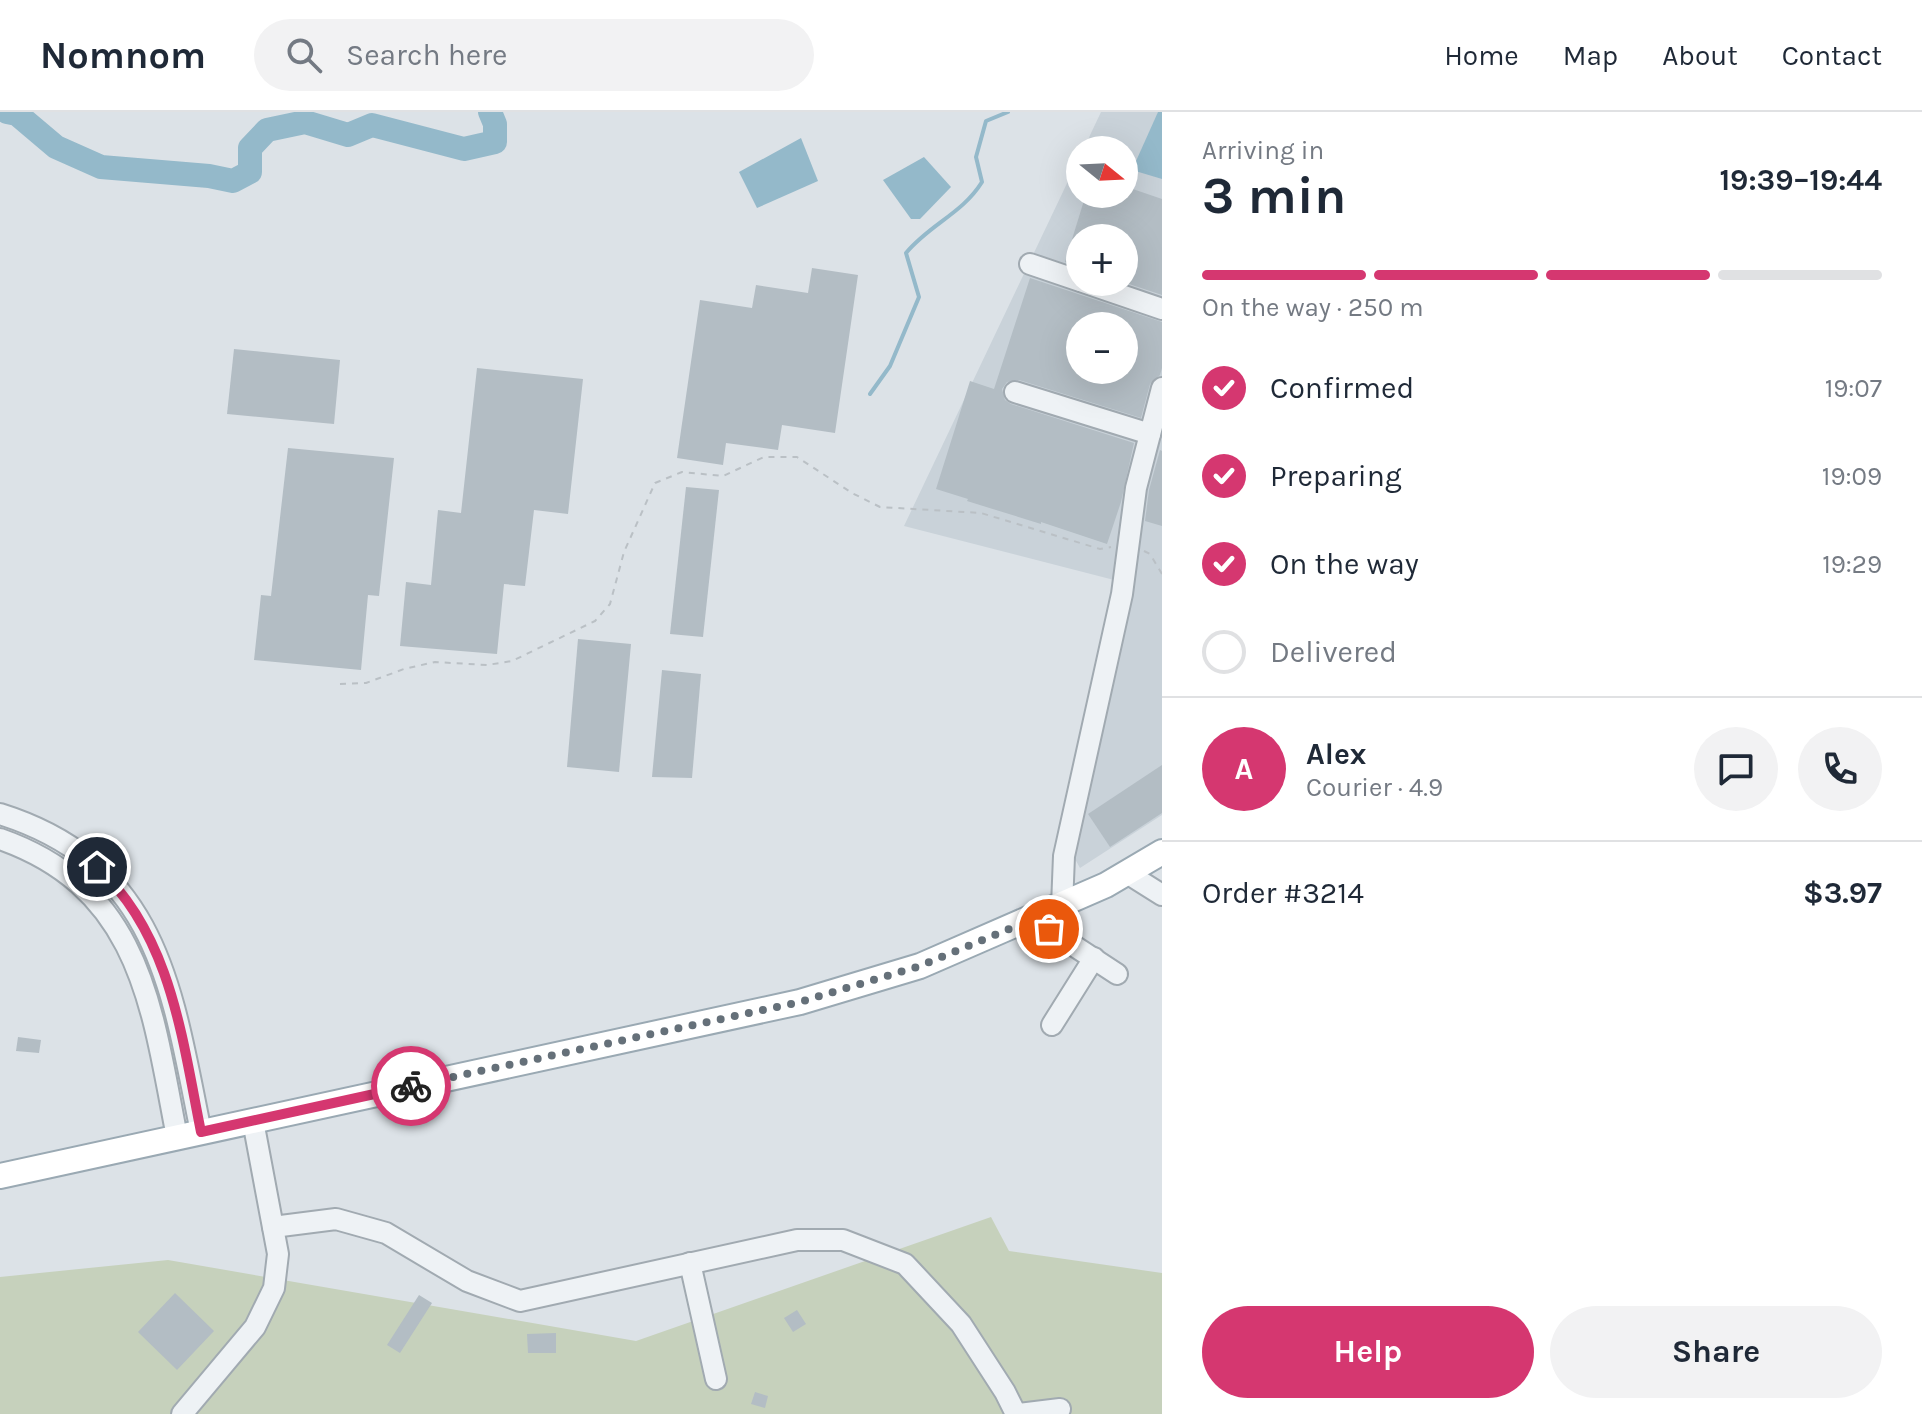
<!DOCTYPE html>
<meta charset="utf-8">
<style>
:root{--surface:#fff;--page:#f2f2f3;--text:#1f2937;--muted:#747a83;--line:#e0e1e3;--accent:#d53770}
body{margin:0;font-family:Karla,sans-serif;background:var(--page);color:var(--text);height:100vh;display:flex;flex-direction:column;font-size:30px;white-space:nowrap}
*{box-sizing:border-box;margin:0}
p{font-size:26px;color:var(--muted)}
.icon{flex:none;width:44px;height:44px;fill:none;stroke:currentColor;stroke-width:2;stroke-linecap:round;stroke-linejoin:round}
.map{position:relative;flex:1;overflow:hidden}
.side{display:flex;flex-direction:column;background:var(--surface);width:760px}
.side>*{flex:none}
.needle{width:52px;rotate:108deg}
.tools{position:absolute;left:1066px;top:24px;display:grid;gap:16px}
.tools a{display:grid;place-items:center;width:72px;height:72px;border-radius:50%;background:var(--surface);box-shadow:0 8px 32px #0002;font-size:40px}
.pin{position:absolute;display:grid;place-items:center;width:68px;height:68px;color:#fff;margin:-34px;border:4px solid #fff;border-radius:50%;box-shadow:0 2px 8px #0007}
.courier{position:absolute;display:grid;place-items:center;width:80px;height:80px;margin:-40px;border:6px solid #d53770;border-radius:50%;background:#fff;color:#222;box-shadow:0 2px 10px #0007}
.headline em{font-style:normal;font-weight:700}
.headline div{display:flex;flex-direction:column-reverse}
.headline{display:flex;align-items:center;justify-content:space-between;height:136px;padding:0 40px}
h1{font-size:52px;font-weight:700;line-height:60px}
.bar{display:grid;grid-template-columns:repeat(4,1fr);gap:12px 8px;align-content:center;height:96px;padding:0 40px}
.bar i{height:10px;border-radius:6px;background:var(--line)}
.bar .current{background:var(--accent)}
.bar p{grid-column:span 4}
.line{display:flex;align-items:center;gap:20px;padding:0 40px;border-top:2px solid var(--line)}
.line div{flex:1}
.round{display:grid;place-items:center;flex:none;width:84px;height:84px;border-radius:42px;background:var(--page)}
ol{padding:0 40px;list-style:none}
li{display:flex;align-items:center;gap:24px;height:88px}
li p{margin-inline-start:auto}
li .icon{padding:8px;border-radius:50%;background:var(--accent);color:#fff;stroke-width:4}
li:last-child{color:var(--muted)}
li i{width:44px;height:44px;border:4px solid var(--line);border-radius:50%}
.action{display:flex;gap:16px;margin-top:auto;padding:16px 40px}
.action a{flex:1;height:92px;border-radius:48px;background:var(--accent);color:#fff;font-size:32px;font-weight:700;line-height:92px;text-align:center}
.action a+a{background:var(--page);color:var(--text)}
header{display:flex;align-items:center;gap:48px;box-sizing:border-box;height:112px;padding:0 40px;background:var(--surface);border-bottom:2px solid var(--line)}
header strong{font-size:38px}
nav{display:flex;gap:44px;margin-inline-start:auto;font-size:28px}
.search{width:560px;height:72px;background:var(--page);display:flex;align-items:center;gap:20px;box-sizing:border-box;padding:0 28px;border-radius:44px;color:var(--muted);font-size:30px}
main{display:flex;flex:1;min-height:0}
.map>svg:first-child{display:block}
.built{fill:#c9d2d9;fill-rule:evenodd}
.green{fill:#c6d1bc}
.water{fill:#94b9ca}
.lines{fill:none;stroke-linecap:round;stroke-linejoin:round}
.stream{stroke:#94b9ca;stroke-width:4}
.river{stroke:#94b9ca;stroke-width:24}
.building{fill:#b3bdc4;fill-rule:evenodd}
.minor-casing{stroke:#a1aab1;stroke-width:24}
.major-casing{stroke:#9aa9b3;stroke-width:28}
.path{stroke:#bac0c5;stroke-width:2;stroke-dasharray:6 6;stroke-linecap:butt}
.minor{stroke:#eef2f5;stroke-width:20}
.major{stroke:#fff;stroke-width:24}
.done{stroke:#657079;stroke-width:8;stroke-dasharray:0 14.4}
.route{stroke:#d53770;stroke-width:10}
</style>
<header>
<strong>Nomnom</strong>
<div class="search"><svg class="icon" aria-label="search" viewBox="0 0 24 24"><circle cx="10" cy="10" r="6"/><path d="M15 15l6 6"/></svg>Search here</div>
<nav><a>Home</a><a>Map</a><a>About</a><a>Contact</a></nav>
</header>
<main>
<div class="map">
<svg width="1162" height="1302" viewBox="0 0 1162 1302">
<rect width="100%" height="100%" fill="#dce2e7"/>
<path class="built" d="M1101 0H1162V703L1080 756 1075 747 1056 743 1118 469 904 414 1080 44V82H1124V38H1083ZM1080 126H1124V170H1080ZM1080 214H1124V258H1080Z"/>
<polygon class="green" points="991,1105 1009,1139 1162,1161 1162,1302 0,1302 0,1165 168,1148 636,1229"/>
<g class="water">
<polygon points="1158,0 1162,0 1162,67 1132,58"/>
<polygon points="801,26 818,69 757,96 739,60"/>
<polygon points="924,45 951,75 920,107 911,107 883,68"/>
</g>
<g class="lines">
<path class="stream" d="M870 282 890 254 919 185 906 141C930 112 962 102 982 70L976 45 986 9 1008 0"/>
<polyline class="river" points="7,0 17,2 56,35 101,55 209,64 233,69 250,60 250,36 267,18 305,10 348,23 372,13 464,37 495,30 495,12 490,0"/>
</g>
<g class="building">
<polygon points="1124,74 1162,87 1162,183 1123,170 1124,126 1080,126 1080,155 1065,150 1086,82 1124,82"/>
<polygon points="812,156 858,163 835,321 782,313 778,338 726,331 723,353 677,346 700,188 752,196 756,173 808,181"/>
<path d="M1030 166 1162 210V256L1160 263 1150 272 1141 306 1019 268 1007 270 1002 277 1005 288 1011 292 1134 331 1121 390 1107 432 1041 410V412L967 389 968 387 936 377 970 269 994 277ZM1080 214H1124V258H1080Z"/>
<polygon points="234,237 340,248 334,312 227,302"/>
<polygon points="477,256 583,267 568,402 534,398 525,474 504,472 497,542 400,534 406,470 431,473 438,398 461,401"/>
<polygon points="288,336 394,346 379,484 368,483 361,558 254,548 261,483 271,484"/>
<polygon points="1160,338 1162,339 1162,414 1145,409 1149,378"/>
<polygon points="686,375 719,378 703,525 670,522"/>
<polygon points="578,527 631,532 619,660 567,655"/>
<polygon points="662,558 701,562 692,666 652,665"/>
<polygon points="1162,653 1162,701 1110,735 1088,702"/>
<polygon points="18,925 41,928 39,941 16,939"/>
<polygon points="175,1181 214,1219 177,1258 138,1220"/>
<polygon points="419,1183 432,1191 400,1241 387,1233"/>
<polygon points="797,1198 806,1212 793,1220 784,1206"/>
<polygon points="556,1221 556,1241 528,1241 527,1222"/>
<polygon points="755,1280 768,1284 765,1296 751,1292"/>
</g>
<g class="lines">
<g class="minor-casing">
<g id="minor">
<polyline points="1030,152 1080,169"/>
<polyline points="1083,170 1162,197"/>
<polyline points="1015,280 1150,322"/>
<path d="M0 702C159 752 172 878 201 1020"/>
<path d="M0 727C142 777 152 897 177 1025"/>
<polyline points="1127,761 1162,783"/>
<polyline points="1062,794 1064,744 1122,482 1136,376 1162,276"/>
<polyline points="1033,807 1117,862"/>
<polyline points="1052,913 1094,846"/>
<polyline points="273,1115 336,1107 386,1121 467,1169 520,1189 797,1128 843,1128 905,1152 961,1212 1005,1280 1016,1302"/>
<polyline points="690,1151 716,1267"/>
<polyline points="182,1302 255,1215 274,1176 278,1142 253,1009"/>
<polyline points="1019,1302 1060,1297"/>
</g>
</g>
<g class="major-casing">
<polyline id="major" points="0,1064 800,890 920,854 1106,773 1162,740"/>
</g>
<g class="path">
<polyline points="1144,439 1150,442 1162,462"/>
<polyline points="340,572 366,571 404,557 435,550 487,553 512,549 595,509 610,492 624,440 655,371 682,360 723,364 764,345 797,345 852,381 880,395 981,401 1100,437 1111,435"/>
</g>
<use href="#minor" class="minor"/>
<use href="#major" class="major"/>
</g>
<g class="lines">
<polyline class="done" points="411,974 800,890 920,854 1033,807 1049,817"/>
<path class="route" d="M97 755C171 823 182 926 201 1020L411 974"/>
</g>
</svg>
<div class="tools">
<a><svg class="needle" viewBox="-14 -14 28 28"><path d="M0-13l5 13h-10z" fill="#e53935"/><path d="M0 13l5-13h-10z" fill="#747a83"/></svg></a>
<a>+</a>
<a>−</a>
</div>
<div class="pin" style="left:1049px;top:817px;background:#ea580c"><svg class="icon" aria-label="bag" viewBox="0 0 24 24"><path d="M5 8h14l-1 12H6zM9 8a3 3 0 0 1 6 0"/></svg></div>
<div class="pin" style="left:97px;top:755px;background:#1f2937"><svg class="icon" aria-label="home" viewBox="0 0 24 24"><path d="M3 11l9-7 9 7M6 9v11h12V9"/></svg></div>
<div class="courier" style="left:411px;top:974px"><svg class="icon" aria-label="bike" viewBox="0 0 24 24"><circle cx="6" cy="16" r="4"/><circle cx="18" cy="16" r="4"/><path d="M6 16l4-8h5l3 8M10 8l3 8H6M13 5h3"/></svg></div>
</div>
<section class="side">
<div class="headline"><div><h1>3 min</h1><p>Arriving in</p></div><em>19:39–19:44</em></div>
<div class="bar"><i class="current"></i><i class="current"></i><i class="current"></i><i></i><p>On the way · 250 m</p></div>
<ol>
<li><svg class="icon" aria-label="check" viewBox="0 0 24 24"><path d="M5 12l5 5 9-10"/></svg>Confirmed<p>19:07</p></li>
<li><svg class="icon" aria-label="check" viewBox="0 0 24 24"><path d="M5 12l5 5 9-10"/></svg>Preparing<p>19:09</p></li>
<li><svg class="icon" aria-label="check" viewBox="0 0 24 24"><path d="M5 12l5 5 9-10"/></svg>On the way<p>19:29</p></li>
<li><i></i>Delivered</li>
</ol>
<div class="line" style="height:144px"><b class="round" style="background:var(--accent);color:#fff">A</b><div><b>Alex</b><p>Courier · 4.9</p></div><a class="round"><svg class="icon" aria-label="chat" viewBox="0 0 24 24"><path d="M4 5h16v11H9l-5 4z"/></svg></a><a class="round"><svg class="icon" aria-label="phone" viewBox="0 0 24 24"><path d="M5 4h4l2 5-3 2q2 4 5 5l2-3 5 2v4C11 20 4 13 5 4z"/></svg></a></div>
<div class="line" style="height:104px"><div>Order #3214</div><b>$3.97</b></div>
<div class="action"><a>Help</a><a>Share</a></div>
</section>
</main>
